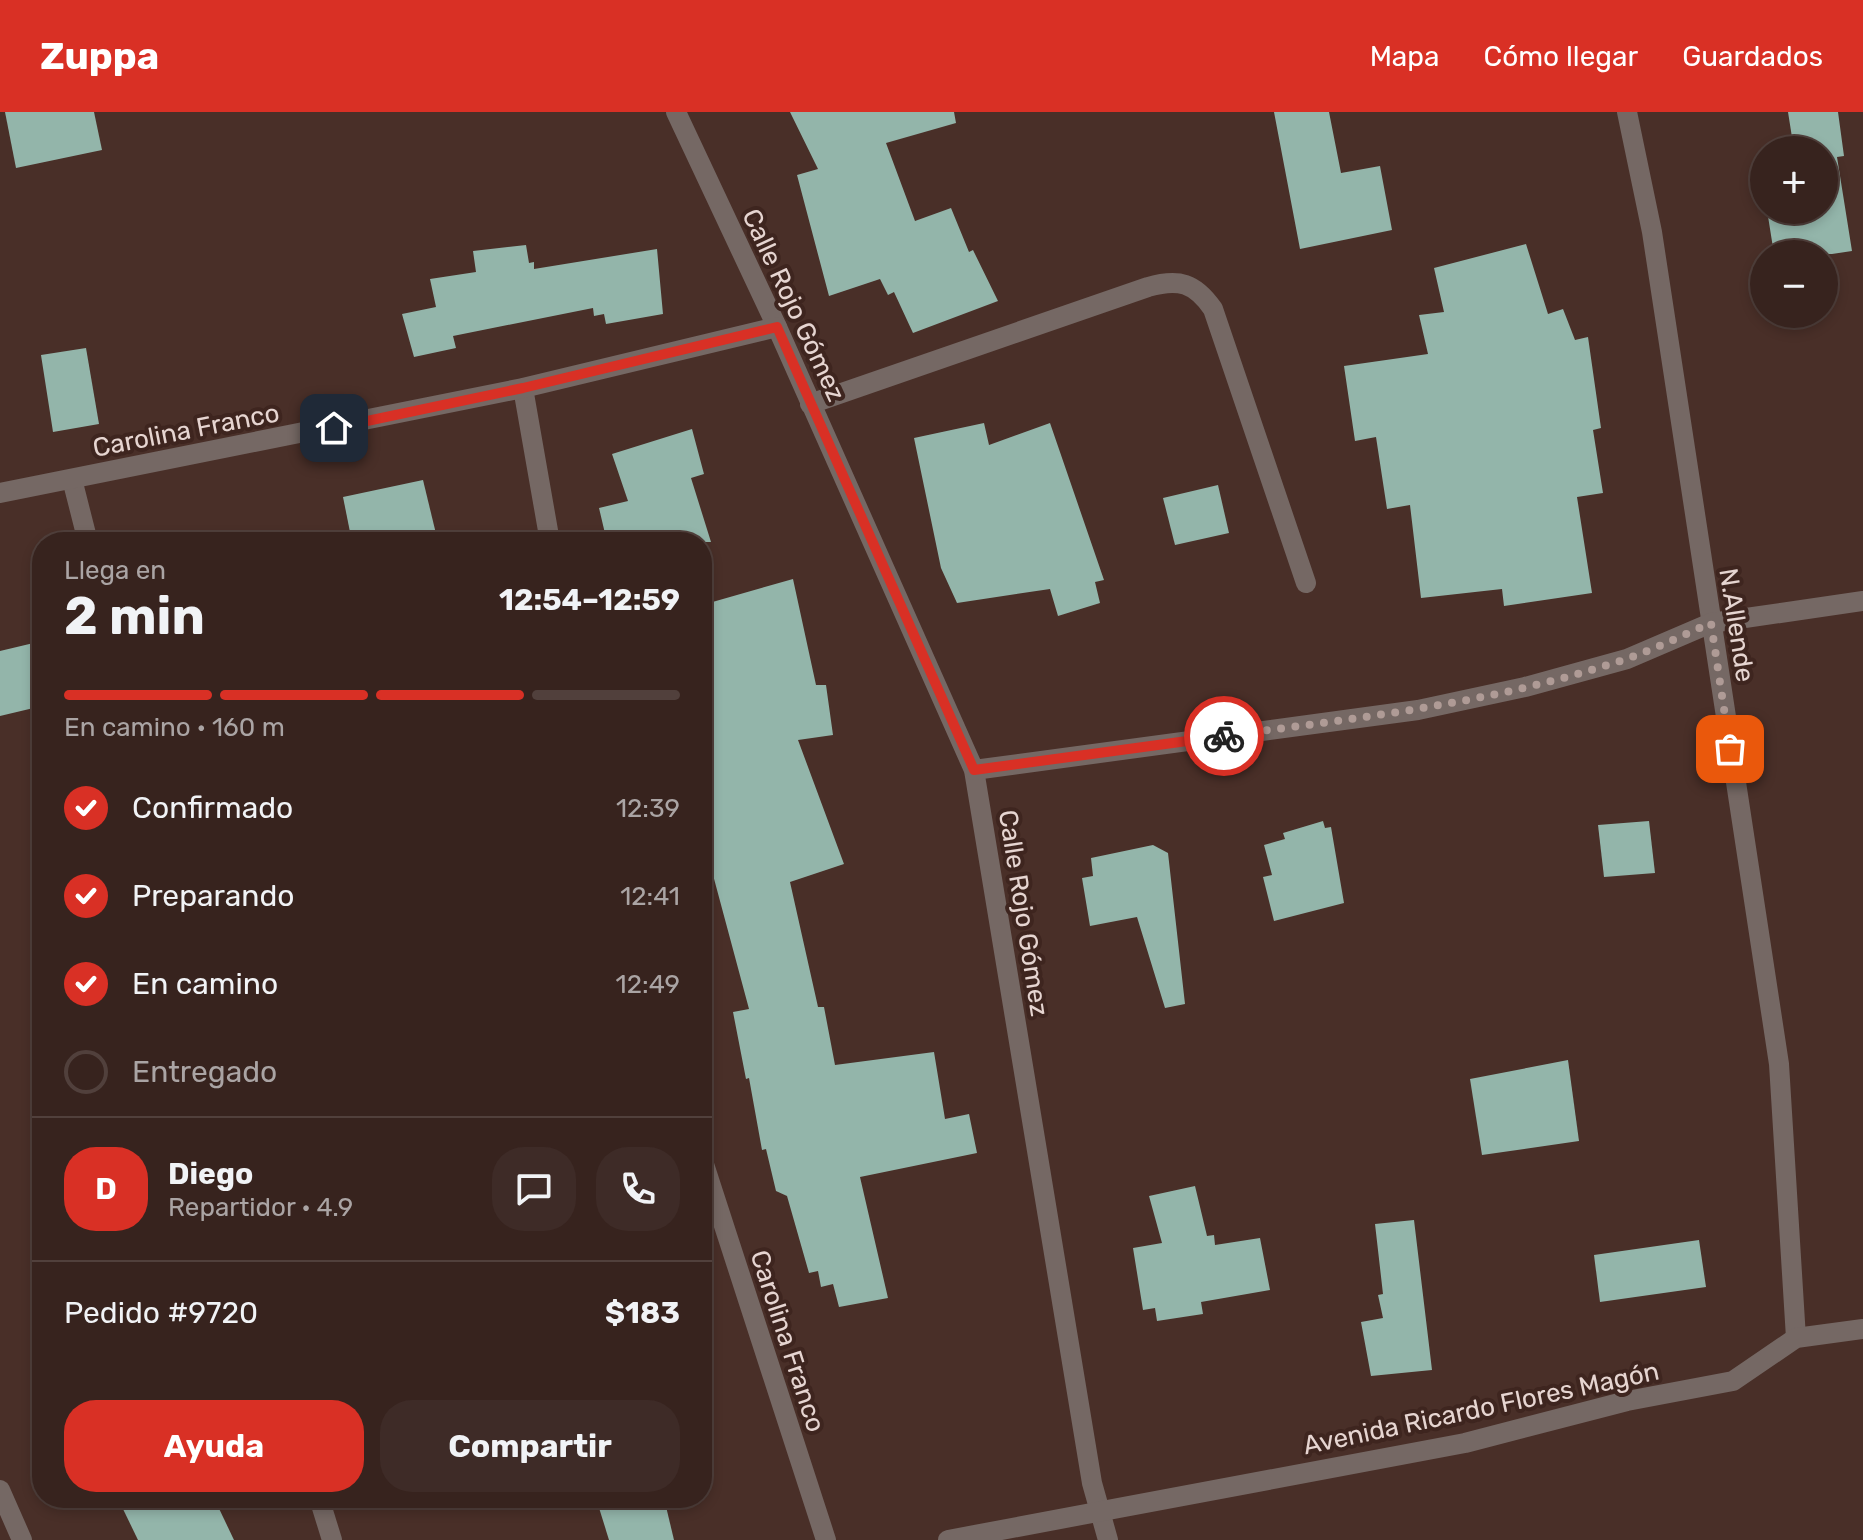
<!DOCTYPE html>
<html lang="es">
<meta charset="utf-8">
<style>
:root{--surface:#37231e;--page:#3e2b27;--text:#f1f3f6;--muted:#aaa4a4;--line:#51403c;--accent:#d93025}
body{margin:0;font-family:Rubik,sans-serif;background:var(--page);color:var(--text);height:100vh;display:flex;flex-direction:column;font-size:30px;white-space:nowrap}
*{box-sizing:border-box;margin:0}
p{font-size:26px;color:var(--muted)}
.icon{flex:none;width:44px;height:44px;fill:none;stroke:currentColor;stroke-width:2;stroke-linecap:round;stroke-linejoin:round}
.map{position:relative;flex:1;overflow:hidden}
.side{position:absolute;left:32px;top:420px;width:680px;height:976px;display:flex;flex-direction:column;background:var(--surface);border-radius:32px;box-shadow:0 4px 12px #0003,0 0 0 2px var(--line)}
.side>*{flex:none}
.controls{position:absolute;left:1750px;top:24px;display:grid;gap:16px}
.controls a{display:grid;place-items:center;width:88px;height:88px;border-radius:50%;background:var(--surface);box-shadow:0 4px 12px #0003,0 0 0 2px var(--line);font-size:40px}
.pin{position:absolute;display:grid;place-items:center;width:68px;height:68px;color:#fff;margin:-34px;border-radius:16px;box-shadow:0 4px 12px #0006}
.courier{position:absolute;display:grid;place-items:center;width:80px;height:80px;margin:-40px;border:6px solid #d93025;border-radius:50%;background:#fff;color:#222;box-shadow:0 2px 10px #0007}
.summary em{font-style:normal;font-weight:700}
.summary div{display:flex;flex-direction:column-reverse}
.summary{display:flex;align-items:center;justify-content:space-between;height:136px;padding:0 32px}
h1{font-size:52px;font-weight:700;line-height:60px}
.bar{display:grid;grid-template-columns:repeat(4,1fr);gap:12px 8px;align-content:center;height:96px;padding:0 32px}
.bar i{height:10px;border-radius:6px;background:var(--line)}
.bar .selected{background:var(--accent)}
.bar p{grid-column:span 4}
.line{display:flex;align-items:center;gap:20px;padding:0 32px;border-top:2px solid var(--line)}
.line div{flex:1}
.round{display:grid;place-items:center;flex:none;width:84px;height:84px;border-radius:32px;background:var(--page)}
ol{padding:0 32px;list-style:none}
li{display:flex;align-items:center;gap:24px;height:88px}
li p{margin-inline-start:auto}
li .icon{padding:8px;border-radius:50%;background:var(--accent);color:#fff;stroke-width:4}
li:last-child{color:var(--muted)}
li i{width:44px;height:44px;border:4px solid var(--line);border-radius:50%}
.action{display:flex;gap:16px;margin-top:auto;padding:16px 32px}
.action a{flex:1;height:92px;border-radius:32px;background:var(--accent);color:#fff;font-size:32px;font-weight:700;line-height:92px;text-align:center}
.action a+a{background:var(--page);color:var(--text)}
header{display:flex;align-items:center;gap:48px;box-sizing:border-box;height:112px;padding:0 40px;background:var(--accent);color:#fff}
header strong{font-size:38px}
nav{display:flex;gap:44px;margin-inline-start:auto;font-size:28px}
.map>svg:first-child{display:block}
.building{fill:#93b5aa}
.lines{fill:none;stroke-linecap:round;stroke-linejoin:round}
.street{stroke:#756864;stroke-width:20}
.done{stroke:#af9b96;stroke-width:8;stroke-dasharray:0 14.4}
.route{stroke:#d93025;stroke-width:10}
.labels{text-anchor:middle;stroke-width:8;stroke-linejoin:round;paint-order:stroke}
.street-label{font-size:26px;fill:#e6d5d1;stroke:#3e251f}
</style>
<header>
<strong>Zuppa</strong>
<nav><a>Mapa</a><a>Cómo llegar</a><a>Guardados</a></nav>
</header>
<div class="map">
<svg width="1863" height="1428" viewBox="0 0 1863 1428">
<rect width="100%" height="100%" fill="#492f28"/>
<g class="building">
<polygon points="5,0 94,0 102,38 16,56"/>
<polygon points="790,0 954,0 956,11 886,31 915,109 951,96 969,140 973,138 998,189 913,221 894,180 888,183 880,167 829,184 797,63 818,57"/>
<polygon points="1274,0 1329,0 1341,61 1380,54 1392,118 1300,137"/>
<polygon points="1788,0 1838,0 1844,44 1837,45 1852,139 1832,142 1774,142 1767,98 1824,98 1824,38 1794,38"/>
<polygon points="1526,132 1548,202 1563,197 1575,228 1588,225 1601,316 1593,318 1603,381 1577,385 1592,481 1504,494 1502,477 1421,486 1410,393 1387,397 1376,325 1355,329 1344,254 1428,242 1419,203 1444,200 1434,156"/>
<polygon points="526,133 529,151 534,150 534,157 657,137 663,202 606,212 604,202 594,204 593,196 453,224 456,236 414,245 402,202 436,195 430,167 476,160 473,139"/>
<polygon points="86,236 99,312 53,320 41,243"/>
<polygon points="984,311 989,333 1050,311 1104,468 1095,470 1100,491 1058,504 1050,477 957,491 941,456 914,326"/>
<polygon points="692,317 704,362 691,366 711,430 607,430 599,396 628,389 612,342"/>
<polygon points="423,368 438,430 352,430 343,385"/>
<polygon points="1218,373 1229,421 1175,433 1163,386"/>
<polygon points="793,467 816,573 826,573 833,623 798,628 844,752 790,770 818,895 824,895 835,953 934,940 945,1007 969,1002 977,1041 860,1065 888,1186 839,1195 833,1172 821,1175 818,1159 809,1161 787,1084 776,1079 766,1037 762,1038 749,966 746,967 733,900 749,897 702,722 702,493"/>
<polygon points="42,529 42,594 0,604 0,539"/>
<polygon points="1323,709 1325,716 1331,715 1344,791 1274,809 1263,765 1272,763 1264,733 1285,727 1283,721"/>
<polygon points="1649,709 1655,761 1604,765 1598,713"/>
<polygon points="1153,733 1168,741 1185,892 1165,896 1137,805 1090,814 1082,766 1093,764 1091,746"/>
<polygon points="1568,948 1579,1029 1482,1043 1470,967"/>
<polygon points="1195,1074 1207,1124 1214,1123 1215,1133 1260,1126 1270,1178 1201,1190 1203,1202 1157,1209 1155,1196 1143,1198 1133,1136 1162,1131 1149,1084"/>
<polygon points="1414,1108 1432,1258 1371,1264 1361,1210 1383,1206 1378,1183 1383,1182 1375,1112"/>
<polygon points="1699,1128 1706,1175 1600,1190 1594,1143"/>
<polygon points="145,1386 214,1386 234,1428 138,1428 123,1397"/>
<polygon points="596,1386 664,1386 674,1428 609,1428"/>
</g>
<g class="lines">
<g class="street">
<polyline points="676,0 777,215 974,658 1092,1371 1108,1428"/>
<polyline points="1627,0 1652,120 1779,952 1796,1226"/>
<polyline points="523,276 550,430"/>
<path d="M810 292 1148 175C1179 166 1195 171 1213 197L1306 471"/>
<polyline points="72,367 88,430"/>
<polyline points="0,381 523,276 777,215"/>
<polyline points="974,658 1418,598 1525,575 1627,547 1711,511 1863,489"/>
<polyline points="702,1046 826,1428"/>
<polyline points="0,1378 22,1428"/>
<polyline points="319,1386 332,1428"/>
<polyline points="948,1428 1465,1331 1627,1289 1733,1269 1796,1226 1863,1217"/>
</g>
</g>
<g class="lines">
<path class="done" d="M1224 624C1359 606 1496 591 1626 547 1655 537 1683 523 1711 511L1730 637"/>
<polyline class="route" points="334,316 523,276 777,215 974,658 1224,624"/>
</g>
<g class="labels">
<g class="street-label">
<text transform="translate(794 193) rotate(65)" y="9">Calle Rojo Gómez</text>
<text transform="translate(186 318) rotate(-11)" y="9">Carolina Franco</text>
<text transform="translate(1737 513) rotate(81)" y="9">N.Allende</text>
<text transform="translate(1024 801) rotate(81)" y="9">Calle Rojo Gómez</text>
<text transform="translate(788 1229) rotate(72)" y="9">Carolina Franco</text>
<text transform="translate(1481 1296) rotate(-12)" y="9">Avenida Ricardo Flores Magón</text>
</g>
</g>
</svg>
<div class="controls">
<a>+</a>
<a>−</a>
</div>
<div class="pin" style="left:1730px;top:637px;background:#ea580c"><svg class="icon" aria-label="bag" viewBox="0 0 24 24"><path d="M5 8h14l-1 12H6zM9 8a3 3 0 0 1 6 0"/></svg></div>
<div class="pin" style="left:334px;top:316px;background:#1f2937"><svg class="icon" aria-label="home" viewBox="0 0 24 24"><path d="M3 11l9-7 9 7M6 9v11h12V9"/></svg></div>
<div class="courier" style="left:1224px;top:624px"><svg class="icon" aria-label="bike" viewBox="0 0 24 24"><circle cx="6" cy="16" r="4"/><circle cx="18" cy="16" r="4"/><path d="M6 16l4-8h5l3 8M10 8l3 8H6M13 5h3"/></svg></div>
<section class="side">
<div class="summary"><div><h1>2 min</h1><p>Llega en</p></div><em>12:54–12:59</em></div>
<div class="bar"><i class="selected"></i><i class="selected"></i><i class="selected"></i><i></i><p>En camino · 160 m</p></div>
<ol>
<li><svg class="icon" aria-label="check" viewBox="0 0 24 24"><path d="M5 12l5 5 9-10"/></svg>Confirmado<p>12:39</p></li>
<li><svg class="icon" aria-label="check" viewBox="0 0 24 24"><path d="M5 12l5 5 9-10"/></svg>Preparando<p>12:41</p></li>
<li><svg class="icon" aria-label="check" viewBox="0 0 24 24"><path d="M5 12l5 5 9-10"/></svg>En camino<p>12:49</p></li>
<li><i></i>Entregado</li>
</ol>
<div class="line" style="height:144px"><b class="round" style="background:var(--accent);color:#fff">D</b><div><b>Diego</b><p>Repartidor · 4.9</p></div><a class="round"><svg class="icon" aria-label="chat" viewBox="0 0 24 24"><path d="M4 5h16v11H9l-5 4z"/></svg></a><a class="round"><svg class="icon" aria-label="phone" viewBox="0 0 24 24"><path d="M5 4h4l2 5-3 2q2 4 5 5l2-3 5 2v4C11 20 4 13 5 4z"/></svg></a></div>
<div class="line" style="height:104px"><div>Pedido #9720</div><b>$183</b></div>
<div class="action"><a>Ayuda</a><a>Compartir</a></div>
</section>
</div>
